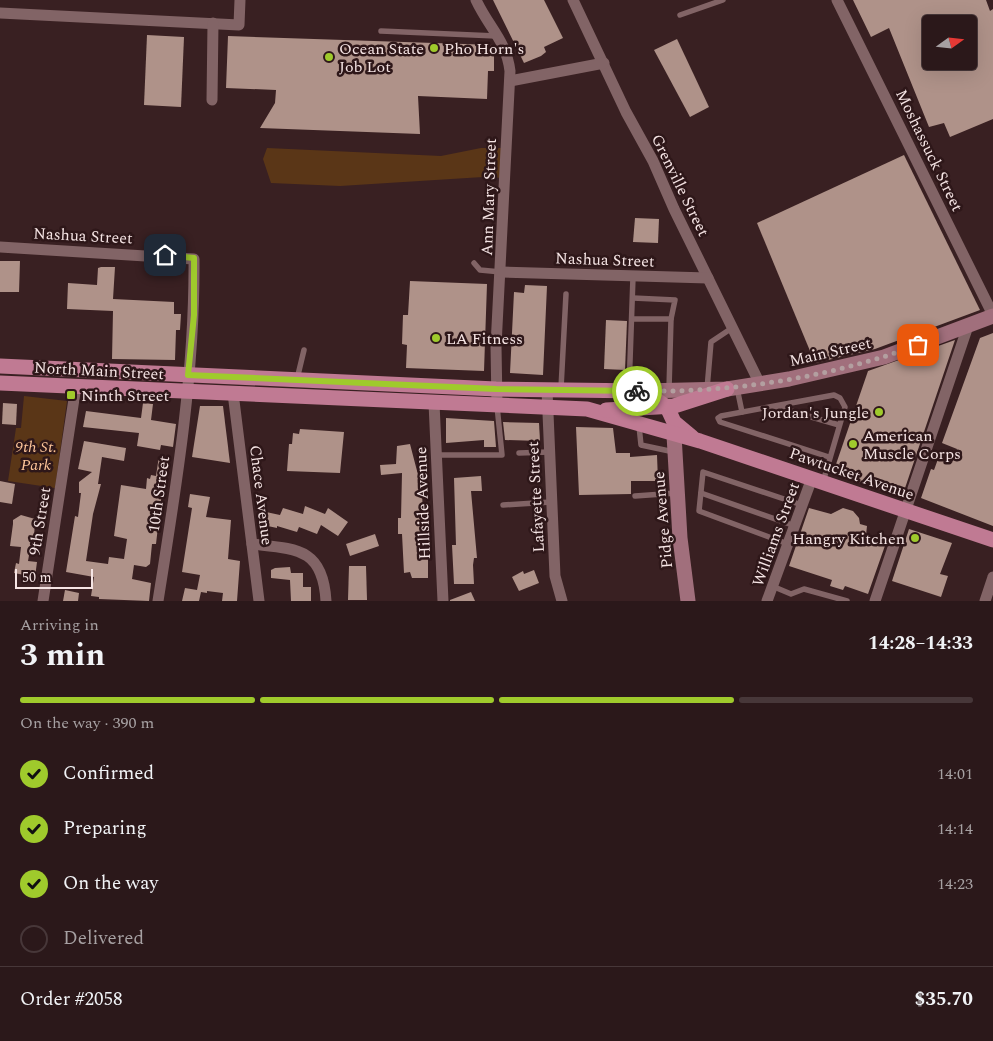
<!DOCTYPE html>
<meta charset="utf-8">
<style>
:root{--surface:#2b181a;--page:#332123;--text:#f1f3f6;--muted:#a6a0a2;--line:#473739;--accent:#9fca2c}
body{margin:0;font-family:Spectral,serif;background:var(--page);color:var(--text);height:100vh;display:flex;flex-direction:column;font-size:19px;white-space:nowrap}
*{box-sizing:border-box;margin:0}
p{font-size:16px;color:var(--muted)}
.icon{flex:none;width:28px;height:28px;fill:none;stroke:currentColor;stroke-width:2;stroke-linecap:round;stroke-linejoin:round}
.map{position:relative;height:601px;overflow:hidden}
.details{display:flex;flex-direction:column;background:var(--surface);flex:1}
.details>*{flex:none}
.needle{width:32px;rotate:75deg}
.fabs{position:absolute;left:922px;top:15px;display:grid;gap:10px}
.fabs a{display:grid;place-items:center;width:55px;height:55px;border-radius:5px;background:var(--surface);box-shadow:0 5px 20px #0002,0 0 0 1px var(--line);font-size:25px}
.scale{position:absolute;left:15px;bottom:12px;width:78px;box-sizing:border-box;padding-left:5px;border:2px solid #f5e4e4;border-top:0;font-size:14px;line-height:18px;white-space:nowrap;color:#f5e4e4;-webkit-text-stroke:4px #2e1719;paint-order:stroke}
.pin{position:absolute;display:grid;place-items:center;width:42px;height:42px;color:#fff;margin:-21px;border-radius:10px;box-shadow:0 2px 8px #0006}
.courier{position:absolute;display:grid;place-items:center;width:50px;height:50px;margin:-25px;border:4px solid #9fca2c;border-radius:50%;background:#fff;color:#222;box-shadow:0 1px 6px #0007}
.head em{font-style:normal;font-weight:700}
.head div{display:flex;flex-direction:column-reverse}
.head{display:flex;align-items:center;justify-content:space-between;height:85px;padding:0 20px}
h1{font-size:32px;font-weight:700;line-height:38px}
.bar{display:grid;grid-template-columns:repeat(4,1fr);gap:8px 5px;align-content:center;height:60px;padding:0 20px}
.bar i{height:6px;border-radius:4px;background:var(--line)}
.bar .current{background:var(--accent)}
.bar p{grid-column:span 4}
.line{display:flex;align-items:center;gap:12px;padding:0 20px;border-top:1px solid var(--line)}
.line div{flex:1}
ol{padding:0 20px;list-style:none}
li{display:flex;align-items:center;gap:15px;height:55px}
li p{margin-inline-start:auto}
li .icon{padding:5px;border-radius:50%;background:var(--accent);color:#111;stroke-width:4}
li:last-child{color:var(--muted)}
li i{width:28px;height:28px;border:2px solid var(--line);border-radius:50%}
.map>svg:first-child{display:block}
.green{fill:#5a3617}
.building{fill:#af9289;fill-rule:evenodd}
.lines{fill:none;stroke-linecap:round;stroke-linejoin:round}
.lane{stroke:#826466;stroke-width:5.5}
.street{stroke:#826466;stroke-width:11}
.secondary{stroke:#a16f7c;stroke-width:15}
.primary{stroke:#c07a93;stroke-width:15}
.done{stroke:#b39fa0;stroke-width:5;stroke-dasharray:0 9}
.route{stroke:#9fca2c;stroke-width:6}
.poi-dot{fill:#9fca2c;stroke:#2e1719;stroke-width:2}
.labels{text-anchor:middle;stroke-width:5;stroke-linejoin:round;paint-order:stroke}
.poi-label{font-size:16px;fill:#f5e4e4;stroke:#2e1719;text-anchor:start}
.street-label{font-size:16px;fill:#f5e4e4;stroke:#2e1719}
.park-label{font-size:16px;font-style:italic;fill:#fcc499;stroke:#2e1719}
</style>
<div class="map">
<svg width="993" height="601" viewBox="0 0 993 601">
<rect width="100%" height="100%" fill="#392022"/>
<g class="green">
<polygon points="267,148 441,156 481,148 506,148 505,178 483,177 340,186 271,183 263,159"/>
<polygon points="24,396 67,401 55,488 8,481 16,428 21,428"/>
</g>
<g class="building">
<polygon points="493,0 544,0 563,38 544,47 546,52 541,56 524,63"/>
<path d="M853 0H986L990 11 993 9V119L950 137 944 123 929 127 889 28 871 37ZM931 24H969V61H931Z"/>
<polygon points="147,35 184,37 181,107 144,105"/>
<polygon points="228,36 494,45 494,71 488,71 487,99 418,96 420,134 260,128 275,103 276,90 226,88"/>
<polygon points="677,39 709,107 690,117 654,50"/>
<polygon points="904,155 980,310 875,349 815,363 757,223"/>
<polygon points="635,218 659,219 658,243 633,242"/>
<polygon points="0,261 20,261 19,292 0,292"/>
<polygon points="101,267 115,267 113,299 174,302 174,314 181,314 180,330 176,330 175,360 112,359 113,311 67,309 68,283 97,285 98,268"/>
<polygon points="410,281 487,284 484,371 406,368 407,345 402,344 403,315 408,315"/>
<polygon points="525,285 547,286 543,375 510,373 514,292 524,293"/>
<polygon points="606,320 627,321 625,370 604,369"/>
<polygon points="993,333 993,526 921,498 931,469 934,470 938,459 952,463 957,449 942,443 980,338"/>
<polygon points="955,340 902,497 833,473 868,371"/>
<polygon points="3,403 17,404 16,425 2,424"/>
<polygon points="143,403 153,404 151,420 176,424 173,447 161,445 160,450 137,446 139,433 83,427 86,411 141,418"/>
<polygon points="200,406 223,406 230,463 192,457"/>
<polygon points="446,418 494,421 496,447 484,447 484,440 446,443"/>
<polygon points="503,422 539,423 540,441 505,440"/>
<polygon points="576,427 613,428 616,453 630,453 630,457 657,455 658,481 631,481 631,494 579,495"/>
<polygon points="300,429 344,432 340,473 287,471 289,444 292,444 293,433 299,434"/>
<polygon points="84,441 126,448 124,461 102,457 98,484 101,484 93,514 86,561 108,564 109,557 124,559 127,539 114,536 121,485 146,489 147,478 150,479 151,475 156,476 159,456 166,457 156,544 152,544 150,564 146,567 134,565 132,579 151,583 149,601 99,599 99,597 91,596 94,577 66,572 75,516 78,517 81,493 79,493 79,482 92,472 78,469"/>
<polygon points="410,444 422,490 423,521 428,544 428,578 412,578 410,572 404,573 402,534 398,534 398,518 401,518 402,473 381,475 380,465 396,464 397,446"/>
<polygon points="481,476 482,491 471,491 477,558 474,558 473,565 474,584 454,584 452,545 456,545 454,478"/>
<polygon points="0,481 15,484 12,504 0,502"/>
<polygon points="190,494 210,497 206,517 231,520 228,559 240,561 237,601 222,601 223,593 207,591 207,593 201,592 199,601 182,601 185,588 197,590 200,575 182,572 192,508 188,507"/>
<polygon points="305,506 325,514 328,508 348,522 338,536 321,525 317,534 299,527 297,532 277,526 277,528 263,525 266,512 280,515 283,508 303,514"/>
<polygon points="809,508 831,514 843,508 853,511 859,518 860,524 867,526 866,535 887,540 868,594 845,586 843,590 830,586 832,580 789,566"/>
<polygon points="21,515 35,519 34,538 31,544 28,561 37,562 35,577 14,573 16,563 19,564 21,547 10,546 13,524 13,520"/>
<polygon points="909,529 952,543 940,574 948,576 941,597 892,581"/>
<polygon points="375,534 379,546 350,556 346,544"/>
<polygon points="349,566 366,566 367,600 348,600"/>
<polygon points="290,567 291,573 303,573 303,587 311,587 311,601 291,601 290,580 271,578 271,570 275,568"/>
<polygon points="534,570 539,583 519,591 512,577 523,571 524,574"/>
<polygon points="65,590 79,593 78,601 63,601"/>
<polygon points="471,592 475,601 450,601 450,600"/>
</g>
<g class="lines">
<g class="lane">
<polyline points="680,15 723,0"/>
<polyline points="381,31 496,36"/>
<polyline points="474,263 480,270 501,272"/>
<polyline points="632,319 671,319 675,300 633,298"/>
<polyline points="297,379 304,350"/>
<polyline points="561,388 566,294"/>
<polyline points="737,388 742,412"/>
<polyline points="629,389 633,277"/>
<polyline points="669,389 671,319"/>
<polyline points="707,389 711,342 732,328"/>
<polyline points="777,407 839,425"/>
<polyline points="639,426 641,445 674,452"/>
<polyline points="519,453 549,452"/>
<polyline points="436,455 502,455 497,406"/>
<polyline points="823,482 845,407 840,398 834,395 721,416 718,418 720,422 829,457"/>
<polyline points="701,493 795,526"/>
<polyline points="635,496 677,493"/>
<polyline points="503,505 551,502"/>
<polyline points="788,544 699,511 703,472 802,505"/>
<polyline points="772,586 791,594 804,589 847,601"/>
</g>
<g class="street">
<path d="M476 0C489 28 506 40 510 71L496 346 497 405"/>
<polyline points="573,0 626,112 653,161 674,209 760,384"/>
<polyline points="837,0 993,315"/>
<polyline points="0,13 239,25 240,0"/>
<polyline points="510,81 604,63"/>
<polyline points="212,100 213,23"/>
<path d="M0 247 194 259C195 374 176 488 158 601"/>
<polyline points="501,272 708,278"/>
<polyline points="547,390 555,576 562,601"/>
<polyline points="233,393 259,601"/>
<polyline points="434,403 443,601"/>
<path d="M252 544C297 549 323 548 326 601"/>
<polyline points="43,601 76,386"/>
<polyline points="767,601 812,478"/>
<polyline points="875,601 968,326"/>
<polyline points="985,601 993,577"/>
</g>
<g class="secondary">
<polyline points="643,391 727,389 789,379 884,357 993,316"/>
<polyline points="674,435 680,538 688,601"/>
</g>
<g class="primary">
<polyline points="0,366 496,389 643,391 667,407 674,422 692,437"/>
<polyline points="0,383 587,409 700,441 993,540"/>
<polyline points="606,410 674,406 727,389"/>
</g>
</g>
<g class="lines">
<path class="done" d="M637 391C731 393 829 378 918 345"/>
<polyline class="route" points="165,255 194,258 194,315 188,375 496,389 637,391"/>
</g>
<g class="poi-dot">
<circle cx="434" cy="48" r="5"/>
<circle cx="329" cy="57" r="5"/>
<circle cx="436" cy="338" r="5"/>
<rect x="66" y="390" width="10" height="10" rx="2.5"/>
<circle cx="879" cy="412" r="5"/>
<circle cx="853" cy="444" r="5"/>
<circle cx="915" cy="538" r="5"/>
</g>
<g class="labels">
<g class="poi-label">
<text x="339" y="54">Ocean State<tspan x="339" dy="18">Job Lot</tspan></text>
<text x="444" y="54">Pho Horn's</text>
<text x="446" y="344">LA Fitness</text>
<text x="81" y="401">Ninth Street</text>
<text x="869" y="418" text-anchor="end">Jordan's Jungle</text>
<text x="863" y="441">American<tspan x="863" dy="18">Muscle Corps</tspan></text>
<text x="905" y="544" text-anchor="end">Hangry Kitchen</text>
</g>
<g class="street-label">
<text transform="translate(930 150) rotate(64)" y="6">Moshassuck Street</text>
<text transform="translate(681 185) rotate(64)" y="6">Grenville Street</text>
<text transform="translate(488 197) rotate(-88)" y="6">Ann Mary Street</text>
<text transform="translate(83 235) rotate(3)" y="6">Nashua Street</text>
<text transform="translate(605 259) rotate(2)" y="6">Nashua Street</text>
<text transform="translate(830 351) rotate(-13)" y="6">Main Street</text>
<text transform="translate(99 370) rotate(3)" y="6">North Main Street</text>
<text transform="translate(852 473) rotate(19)" y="6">Pawtucket Avenue</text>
<text transform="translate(158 494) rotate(-82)" y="6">10th Street</text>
<text transform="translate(262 495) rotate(83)" y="6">Chace Avenue</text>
<text transform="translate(535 497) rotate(-93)" y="6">Lafayette Street</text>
<text transform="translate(422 503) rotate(-92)" y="6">Hillside Avenue</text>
<text transform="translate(662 520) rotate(-95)" y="6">Pidge Avenue</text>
<text transform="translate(39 521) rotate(-81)" y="6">9th Street</text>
<text transform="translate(775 534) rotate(-70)" y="6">Williams Street</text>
</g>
<g class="park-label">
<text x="36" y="452">9th St.<tspan x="36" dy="18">Park</tspan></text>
</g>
</g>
</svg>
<div class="fabs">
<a><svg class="needle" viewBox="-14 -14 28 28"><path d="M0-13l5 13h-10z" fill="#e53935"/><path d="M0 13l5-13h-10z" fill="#a6a0a2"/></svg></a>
</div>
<div class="scale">50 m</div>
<div class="pin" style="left:918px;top:345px;background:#ea580c"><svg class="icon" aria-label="bag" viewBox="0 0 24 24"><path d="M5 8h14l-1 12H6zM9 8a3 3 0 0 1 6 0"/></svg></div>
<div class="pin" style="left:165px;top:255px;background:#1f2937"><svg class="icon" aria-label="home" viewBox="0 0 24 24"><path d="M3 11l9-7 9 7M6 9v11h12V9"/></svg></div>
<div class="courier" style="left:637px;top:391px"><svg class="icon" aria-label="bike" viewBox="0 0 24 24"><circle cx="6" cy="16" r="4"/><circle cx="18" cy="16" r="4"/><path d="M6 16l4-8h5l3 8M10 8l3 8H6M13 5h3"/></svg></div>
</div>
<section class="details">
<div class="head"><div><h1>3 min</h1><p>Arriving in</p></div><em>14:28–14:33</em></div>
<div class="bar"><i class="current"></i><i class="current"></i><i class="current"></i><i></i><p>On the way · 390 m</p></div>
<ol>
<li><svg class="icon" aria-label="check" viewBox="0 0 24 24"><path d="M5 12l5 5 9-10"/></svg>Confirmed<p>14:01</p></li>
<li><svg class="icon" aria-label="check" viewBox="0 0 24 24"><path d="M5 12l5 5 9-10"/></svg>Preparing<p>14:14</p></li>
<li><svg class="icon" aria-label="check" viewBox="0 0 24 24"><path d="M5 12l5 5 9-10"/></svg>On the way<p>14:23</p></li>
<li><i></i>Delivered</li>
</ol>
<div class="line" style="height:65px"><div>Order #2058</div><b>$35.70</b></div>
</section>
